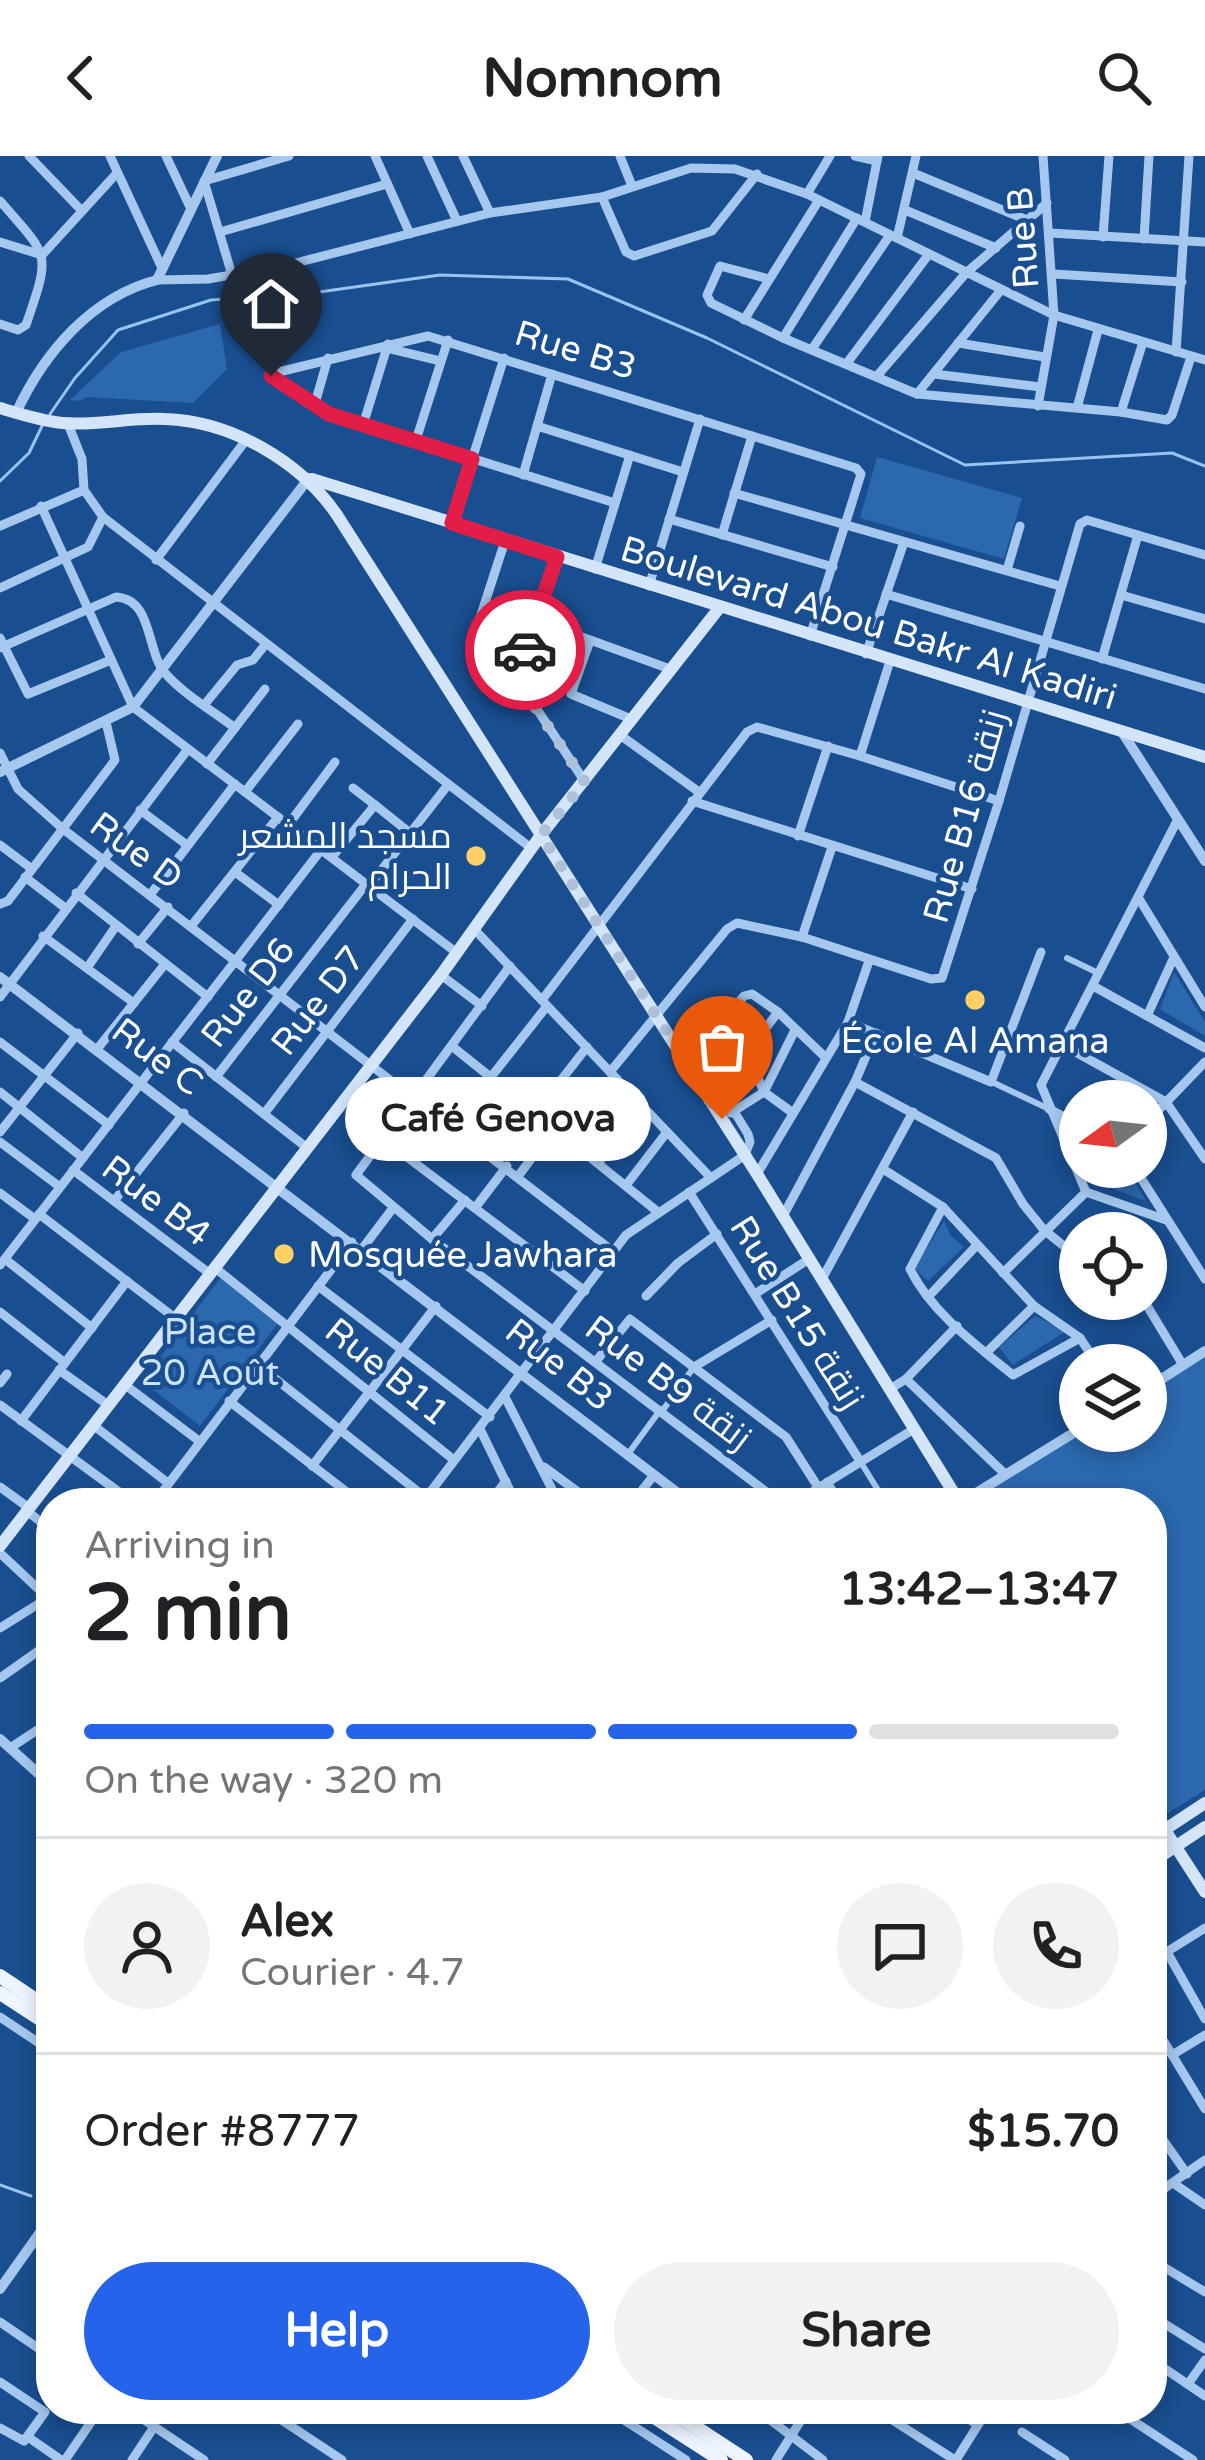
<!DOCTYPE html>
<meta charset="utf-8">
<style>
:root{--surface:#fff;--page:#f2f2f2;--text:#202124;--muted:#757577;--line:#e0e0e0;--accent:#2563eb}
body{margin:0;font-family:"Varela Round",Cairo,sans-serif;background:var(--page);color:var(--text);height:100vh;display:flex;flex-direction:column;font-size:45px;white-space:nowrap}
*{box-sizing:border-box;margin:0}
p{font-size:39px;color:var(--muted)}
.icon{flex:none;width:66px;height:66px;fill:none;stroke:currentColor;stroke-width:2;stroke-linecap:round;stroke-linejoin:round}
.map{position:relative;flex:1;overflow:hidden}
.panel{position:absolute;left:36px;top:1332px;width:1131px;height:936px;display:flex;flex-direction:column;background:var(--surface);border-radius:48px;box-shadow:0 6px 18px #0003}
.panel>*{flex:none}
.needle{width:78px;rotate:255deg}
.tools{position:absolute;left:1059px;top:924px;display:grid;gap:24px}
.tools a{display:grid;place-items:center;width:108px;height:108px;border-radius:50%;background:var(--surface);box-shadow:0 6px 18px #0003;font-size:60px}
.pin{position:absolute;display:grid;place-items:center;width:102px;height:102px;color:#fff;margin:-123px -51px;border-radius:50% 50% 50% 0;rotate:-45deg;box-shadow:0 0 12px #0007}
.pin .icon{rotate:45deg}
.courier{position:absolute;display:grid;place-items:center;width:120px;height:120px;margin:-60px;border:9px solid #e11d48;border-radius:50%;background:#fff;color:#222;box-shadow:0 3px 15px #0007}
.bubble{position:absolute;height:84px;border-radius:42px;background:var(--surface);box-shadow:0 6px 18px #0003;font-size:39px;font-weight:700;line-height:84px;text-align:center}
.summary em{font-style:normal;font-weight:700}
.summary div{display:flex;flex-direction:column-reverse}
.summary{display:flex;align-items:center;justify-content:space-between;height:204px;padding:0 48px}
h1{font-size:78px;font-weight:700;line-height:90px}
.bar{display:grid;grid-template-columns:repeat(4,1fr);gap:18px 12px;align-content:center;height:144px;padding:0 48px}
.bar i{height:15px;border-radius:9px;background:var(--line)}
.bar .current{background:var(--accent)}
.bar p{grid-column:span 4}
.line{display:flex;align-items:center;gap:30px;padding:0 48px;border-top:3px solid var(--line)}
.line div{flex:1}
.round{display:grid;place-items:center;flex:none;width:126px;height:126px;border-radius:63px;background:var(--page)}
.action{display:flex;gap:24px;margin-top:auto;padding:24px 48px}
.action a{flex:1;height:138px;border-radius:72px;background:var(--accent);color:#fff;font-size:48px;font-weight:700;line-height:138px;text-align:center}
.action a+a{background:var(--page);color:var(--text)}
header{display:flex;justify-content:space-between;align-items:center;height:156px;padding:0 48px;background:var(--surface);font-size:54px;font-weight:700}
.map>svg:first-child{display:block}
.green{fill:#2b68ae}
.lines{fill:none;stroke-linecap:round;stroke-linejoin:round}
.stream{stroke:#99c3f1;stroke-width:3}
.pedestrian{stroke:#a6c8ef;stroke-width:6}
.minor{stroke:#a6c8ef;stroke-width:9}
.tertiary{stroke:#a6c8ef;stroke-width:10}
.secondary{stroke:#d4e5fa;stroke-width:12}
.primary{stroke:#eef5ff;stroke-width:14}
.done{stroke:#aec1d8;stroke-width:12;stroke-dasharray:0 21.6}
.route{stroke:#e11d48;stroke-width:15}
.poi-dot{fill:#ffd064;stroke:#194e90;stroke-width:4.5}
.labels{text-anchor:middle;stroke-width:9;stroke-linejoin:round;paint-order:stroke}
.street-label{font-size:36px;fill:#fff;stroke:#194e90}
.poi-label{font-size:36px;fill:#fff;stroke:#194e90;text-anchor:end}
.park-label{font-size:36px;fill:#cde2fb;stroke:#194e90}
</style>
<header><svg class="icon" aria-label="back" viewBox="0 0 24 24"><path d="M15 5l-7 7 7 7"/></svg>Nomnom<svg class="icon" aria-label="search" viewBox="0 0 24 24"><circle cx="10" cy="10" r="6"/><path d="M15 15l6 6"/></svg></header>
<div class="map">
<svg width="1205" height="2304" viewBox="0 0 1205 2304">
<rect width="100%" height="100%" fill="#194e90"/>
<g class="green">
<polygon points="220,168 227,213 193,247 86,241 80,245 70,244 121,196"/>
<polygon points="877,301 1022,342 1004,403 860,362"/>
<polygon points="1174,816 1205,866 1205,880 1160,853"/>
<polygon points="1085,1011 1126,1011 1146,1045 1092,1025"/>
<polygon points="944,1065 951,1080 964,1091 928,1125 914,1112"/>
<polygon points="221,1121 279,1166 200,1270 142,1225"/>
<polygon points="1035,1160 1066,1175 1013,1209 999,1191"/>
<polygon points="1205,1199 1205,1634 1168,1657 1152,1631 1152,1347 976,1347 974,1344 1084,1275 1146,1275 1146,1236"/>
</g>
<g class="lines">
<g class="stream">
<polyline points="50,258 75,222 118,174 211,144 319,136 440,119 568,123 707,182 965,309 1172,297 1205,310"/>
<polyline points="0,325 29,297 44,266"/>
<polyline points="0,2029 31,2040"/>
</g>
<g class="pedestrian">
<polyline points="1067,802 1098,817"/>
<polyline points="992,926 1049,953"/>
<polyline points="663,1254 694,1211"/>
<polyline points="628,1298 661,1253"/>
<polyline points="860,1305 886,1347"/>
</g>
<g class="minor">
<polyline points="29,0 82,55"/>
<polyline points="110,0 162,112"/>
<polyline points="166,0 191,53"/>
<polyline points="375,0 410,78"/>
<polyline points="427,0 457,65"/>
<polyline points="463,0 490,57"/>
<polyline points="620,0 632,30"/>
<polyline points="855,0 877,5"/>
<polyline points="913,17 1027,64"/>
<polyline points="807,38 830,0"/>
<polyline points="602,41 626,96 634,100 712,75 757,18"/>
<path d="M0 45C50 102 51 96 26 169L18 174 0 168"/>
<polyline points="905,54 996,92"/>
<polyline points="865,66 878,0"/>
<polyline points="220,76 387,28"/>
<polyline points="1050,77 1205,86"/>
<polyline points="1103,81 1109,0"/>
<polyline points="897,82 916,0"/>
<polyline points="1144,83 1149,0"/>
<polyline points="0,86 42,99"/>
<polyline points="42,99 117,17"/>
<polyline points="1054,118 1182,126"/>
<polyline points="232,119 204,25 289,0"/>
<polyline points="769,123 720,110 707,139 711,147 783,182 917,238 1121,256 1167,264 1172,259 1191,201"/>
<polyline points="157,124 208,123 284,110 490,57 602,41 691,12 735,13 807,38 1054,159 1205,204"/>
<polyline points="744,164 819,44"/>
<polyline points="783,182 857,62"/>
<polyline points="958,187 1045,201"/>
<polyline points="387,192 441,205"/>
<polyline points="812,193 890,79"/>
<polyline points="1176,196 1189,0"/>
<polyline points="847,207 929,98"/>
<polyline points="934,218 1041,231"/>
<polyline points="877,220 966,117 1047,47"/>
<polyline points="917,238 1001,134"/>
<polyline points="1038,250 1054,159 1043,0"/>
<polyline points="314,251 328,202"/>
<polyline points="1077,252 1098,174"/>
<polyline points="1121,256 1143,186"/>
<polyline points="68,268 82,303 84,334 103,361 531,692"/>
<polyline points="363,269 388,188"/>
<polyline points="537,270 683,316"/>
<polyline points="416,284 448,184"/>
<polyline points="523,319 552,218"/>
<polyline points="734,337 1060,430"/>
<polyline points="615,347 330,258 314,251 270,218 428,180 856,312 861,318 810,480"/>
<polyline points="41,350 133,551 457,797"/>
<polyline points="669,363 833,411"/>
<polyline points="452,367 504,202"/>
<polyline points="0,370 84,334"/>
<polyline points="722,379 752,280"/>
<polyline points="557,401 517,523 585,626"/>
<polyline points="156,404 246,284"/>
<polyline points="595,413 630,299"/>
<polyline points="1007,414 1020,370"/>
<polyline points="649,430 700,263"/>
<polyline points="0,432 88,391 103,361"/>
<polyline points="886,438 1205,533"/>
<polyline points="1121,439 1205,463"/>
<polyline points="480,462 505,385"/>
<polyline points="535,464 670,513"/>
<polyline points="0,482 28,538 111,504"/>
<polyline points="590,485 571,538 631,563"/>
<path d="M0 492 116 441C153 443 146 495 165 517 183 538 213 555 235 572"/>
<polyline points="866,498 904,386"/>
<polyline points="1102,503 1138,379"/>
<polyline points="205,548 237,509 253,504 265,489"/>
<polyline points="620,579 699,636"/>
<polyline points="0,597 18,633 63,673 614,1096"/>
<polyline points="860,600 890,505"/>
<polyline points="207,608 265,533"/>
<polyline points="353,632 375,649"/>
<polyline points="245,636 298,568"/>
<polyline points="692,645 972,733"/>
<polyline points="140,654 187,689"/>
<polyline points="288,669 335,606"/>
<polyline points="798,680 828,590"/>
<polyline points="0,689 32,713"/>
<polyline points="332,701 375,649 410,677"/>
<polyline points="235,716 279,749"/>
<polyline points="25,721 64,751"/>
<polyline points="369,730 447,630"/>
<polyline points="76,737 208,841"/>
<polyline points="150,739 235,628"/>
<polyline points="1138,741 1205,851"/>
<polyline points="0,748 8,745 115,604 106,566"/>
<polyline points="192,769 278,661"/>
<polyline points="474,773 711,1022"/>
<polyline points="43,780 134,847"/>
<polyline points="802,781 832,691"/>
<polyline points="138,788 168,751"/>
<polyline points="510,810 356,1019 432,1083 781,1347"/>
<polyline points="87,812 116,770"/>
<polyline points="441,819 482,850"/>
<polyline points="1093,830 1205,892"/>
<polyline points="0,841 188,593"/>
<polyline points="542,844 747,576 757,571 860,600 999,645"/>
<polyline points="1147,860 1174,801"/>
<polyline points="848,866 991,926 1041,796"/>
<polyline points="717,871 747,897 764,936 793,957"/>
<polyline points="0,886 109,969"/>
<polyline points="172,886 306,991"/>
<polyline points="1061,888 1166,946 1205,1003"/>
<polyline points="453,891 658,1056"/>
<polyline points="98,892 165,808"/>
<polyline points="686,907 744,840 752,838 778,856 825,901"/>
<polyline points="610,916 727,773 737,767 802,781 931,823 942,822 999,645 1080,368 1087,364 1205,399"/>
<polyline points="216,921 366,728"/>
<polyline points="491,921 547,850"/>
<polyline points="855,926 996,1002 1023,1048 1044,1074 1080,1103"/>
<polyline points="700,929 747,897 778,856"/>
<polyline points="0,936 83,1002"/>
<polyline points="1049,953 1080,969"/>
<polyline points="536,956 587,891"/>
<polyline points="731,957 764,936 795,874"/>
<polyline points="264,958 413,763"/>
<polyline points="1146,967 1205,906"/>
<polyline points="0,976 78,877"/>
<polyline points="383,983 585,1135"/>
<polyline points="571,984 617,923"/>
<polyline points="0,986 60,1031"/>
<polyline points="599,1006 641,949"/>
<polyline points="1134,1011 1205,1123"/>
<polyline points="883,1013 943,1051 1034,1150 1080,1182 1098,1209"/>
<polyline points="73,1014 209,1117"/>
<polyline points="757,1018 848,866 869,805"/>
<polyline points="519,1019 555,971"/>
<polyline points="627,1028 667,976"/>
<polyline points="689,1036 860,1305"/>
<polyline points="0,1037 35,1063"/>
<polyline points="114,1045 184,957"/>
<path d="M943 1051 910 1113C931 1156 976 1189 1013 1219L1080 1182"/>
<polyline points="475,1052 507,1010"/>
<polyline points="39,1058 175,1162"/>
<polyline points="783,1060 855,926 876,877"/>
<polyline points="1166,1064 1086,1036 1041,929 1178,663"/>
<polyline points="432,1083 465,1044"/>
<polyline points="362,1093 393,1052"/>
<polyline points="5,1103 92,1172"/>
<polyline points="0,1109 321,694"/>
<polyline points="214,1111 454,1304"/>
<polyline points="1003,1117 1086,1036"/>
<polyline points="822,1123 913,956"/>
<polyline points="318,1130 490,1261"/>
<polyline points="755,1138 809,1103"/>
<polyline points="646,1140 678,1107 717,1078"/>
<polyline points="928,1141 977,1089"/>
<polyline points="1143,1143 1183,1209"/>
<polyline points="0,1156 65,1207"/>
<polyline points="986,1197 1034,1150"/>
<polyline points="597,1204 630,1163 786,1281 818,1331"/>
<polyline points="258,1209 426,1342"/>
<polyline points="694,1211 772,1164"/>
<polyline points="59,1214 108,1249"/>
<polyline points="906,1223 1006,1319"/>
<polyline points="0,1227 7,1218"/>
<polyline points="124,1228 199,1285"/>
<polyline points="890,1233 906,1223 957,1170"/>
<polyline points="505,1241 559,1347"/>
<polyline points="229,1245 361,1347"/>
<polyline points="0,1249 134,1347"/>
<polyline points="21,1265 127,1125"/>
<polyline points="93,1269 168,1327"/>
<polyline points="480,1273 516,1347"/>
<polyline points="312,1310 436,1150"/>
<polyline points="544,1311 593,1347"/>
<polyline points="827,1326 840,1347"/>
<polyline points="0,1331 29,1352"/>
<polyline points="154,1347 352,1086"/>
<polyline points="422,1347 626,1079 745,999 750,986 748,978 713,921"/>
<polyline points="489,1347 506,1325"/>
<polyline points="632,1347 654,1319"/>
<polyline points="794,1347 914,1273"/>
<polyline points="938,1347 954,1337"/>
<polyline points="27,1355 51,1374"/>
<polyline points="0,1397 48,1442"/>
<polyline points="0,1472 51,1440"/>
<polyline points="0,1522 51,1486"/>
<polyline points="10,1592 51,1565"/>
<polyline points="1167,1796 1205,1863"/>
<polyline points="1152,1805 1205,1772"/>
<polyline points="0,1861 51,1895"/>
<polyline points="1152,1866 1205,1953"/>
<polyline points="1172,1899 1205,1879"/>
<polyline points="1152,1968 1187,2018"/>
<polyline points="1173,2027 1205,2049"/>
<polyline points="1152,2041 1205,2004"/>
<polyline points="1152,2104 1205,2136"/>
<polyline points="1152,2160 1205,2193"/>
<polyline points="0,2166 51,2201"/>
<polyline points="1152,2204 1205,2240"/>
<polyline points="0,2226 45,2256 24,2285 0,2272"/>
<polyline points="1188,2228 1205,2204"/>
<polyline points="128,2253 204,2304"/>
<polyline points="265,2253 342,2304"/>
<polyline points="607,2253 686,2304"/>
<polyline points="756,2253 823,2304"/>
<polyline points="875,2253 955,2304"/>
<polyline points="953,2253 978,2269"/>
<polyline points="1115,2253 1193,2304"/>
<polyline points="1022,2276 1065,2304"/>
<polyline points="28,2281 61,2304"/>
<polyline points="65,2304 100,2253"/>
<polyline points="132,2304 154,2271"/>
<polyline points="776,2304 808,2253"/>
<polyline points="956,2304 988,2253"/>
</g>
<g class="tertiary">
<path d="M16 257C44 197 91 141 157 124L217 0"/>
<polyline points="1122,576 1205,705"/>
<polyline points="0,616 133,551 309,322"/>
<polyline points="0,821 691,1347"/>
<polyline points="1146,1233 1205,1195"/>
<polyline points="960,1347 1080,1273"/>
<polyline points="0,1583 51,1629"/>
<polyline points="0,2133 51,2061"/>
</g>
<g class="secondary">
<path d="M0 252C20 258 42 265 63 267 97 270 131 261 165 263 231 265 300 305 337 359L757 1018 960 1347"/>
<polyline points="312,323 1205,601"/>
<polyline points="0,1390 441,819 541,679 720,451"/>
<polyline points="1152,1654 1205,1736"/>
<polyline points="1152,1682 1205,1647"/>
<polyline points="1152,1706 1205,1671"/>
</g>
<g class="primary">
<polyline points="0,1820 51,1854"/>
<polyline points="0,1837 51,1870"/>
<polyline points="642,2253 721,2304"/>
<polyline points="668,2253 746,2304"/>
</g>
</g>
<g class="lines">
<polyline class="done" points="525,494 517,518 520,528 585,626 541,679 722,963"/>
<polyline class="route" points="271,220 329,258 472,303 452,367 557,401 525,494"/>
</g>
<g class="poi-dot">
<circle cx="476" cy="700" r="12"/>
<circle cx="975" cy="844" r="12"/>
<circle cx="284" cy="1098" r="12"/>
</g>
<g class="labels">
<g class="street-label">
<text transform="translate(1022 82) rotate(-94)" y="13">Rue B</text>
<text transform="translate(576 193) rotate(17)" y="13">Rue B3</text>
<text transform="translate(869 466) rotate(17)" y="13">Boulevard Abou Bakr Al Kadiri</text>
<text transform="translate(964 660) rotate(-74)" y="13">Rue B16 زنقة</text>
<text transform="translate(137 694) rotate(36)" y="13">Rue D</text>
<text transform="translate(247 836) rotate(-52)" y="13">Rue D6</text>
<text transform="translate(317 844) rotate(-52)" y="13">Rue D7</text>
<text transform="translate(158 900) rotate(37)" y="13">Rue C</text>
<text transform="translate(157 1044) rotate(37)" y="13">Rue B4</text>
<text transform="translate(798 1156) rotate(58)" y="13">Rue B15 زنقة</text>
<text transform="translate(560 1208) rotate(38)" y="13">Rue B3</text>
<text transform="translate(388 1215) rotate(39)" y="13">Rue B11</text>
<text transform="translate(669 1226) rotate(37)" y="13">Rue B9 زنقة</text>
</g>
<g class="poi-label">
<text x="452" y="692">مسجد المشعر<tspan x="452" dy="41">الحرام</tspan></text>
<text x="975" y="897" text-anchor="middle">École Al Amana</text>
<text x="308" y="1111" text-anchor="start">Mosquée Jawhara</text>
</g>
<g class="park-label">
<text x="210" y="1188">Place<tspan x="210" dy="41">20 Août</tspan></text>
</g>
</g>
</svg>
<div class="tools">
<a><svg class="needle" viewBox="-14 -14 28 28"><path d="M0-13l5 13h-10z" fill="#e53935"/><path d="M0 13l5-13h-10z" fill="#757577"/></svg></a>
<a><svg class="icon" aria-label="locate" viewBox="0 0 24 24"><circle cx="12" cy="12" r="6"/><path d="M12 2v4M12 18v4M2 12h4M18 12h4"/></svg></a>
<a><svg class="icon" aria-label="layers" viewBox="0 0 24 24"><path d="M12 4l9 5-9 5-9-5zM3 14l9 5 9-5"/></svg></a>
</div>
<div class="pin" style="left:722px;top:963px;background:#ea580c"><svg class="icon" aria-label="bag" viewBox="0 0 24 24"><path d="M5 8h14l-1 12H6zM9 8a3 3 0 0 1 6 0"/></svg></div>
<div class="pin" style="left:271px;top:220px;background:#1f2937"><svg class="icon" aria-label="home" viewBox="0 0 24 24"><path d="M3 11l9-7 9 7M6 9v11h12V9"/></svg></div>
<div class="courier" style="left:525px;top:494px"><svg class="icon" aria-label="car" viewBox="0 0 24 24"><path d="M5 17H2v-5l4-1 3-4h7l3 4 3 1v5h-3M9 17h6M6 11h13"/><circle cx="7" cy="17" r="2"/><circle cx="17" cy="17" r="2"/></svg></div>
<div class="bubble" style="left:345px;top:921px;width:306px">Café Genova</div>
<section class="panel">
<div class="summary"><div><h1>2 min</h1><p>Arriving in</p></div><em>13:42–13:47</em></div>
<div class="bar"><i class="current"></i><i class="current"></i><i class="current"></i><i></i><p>On the way · 320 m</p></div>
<div class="line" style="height:216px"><a class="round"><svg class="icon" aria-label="person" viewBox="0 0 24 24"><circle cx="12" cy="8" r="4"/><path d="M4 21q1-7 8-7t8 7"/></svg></a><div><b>Alex</b><p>Courier · 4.7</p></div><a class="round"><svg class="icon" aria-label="chat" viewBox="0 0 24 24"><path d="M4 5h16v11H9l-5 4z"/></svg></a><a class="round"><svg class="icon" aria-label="phone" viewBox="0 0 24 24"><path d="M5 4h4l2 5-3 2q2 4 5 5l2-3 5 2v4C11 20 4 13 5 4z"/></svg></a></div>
<div class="line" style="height:156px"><div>Order #8777</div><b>$15.70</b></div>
<div class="action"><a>Help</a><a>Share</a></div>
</section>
</div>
